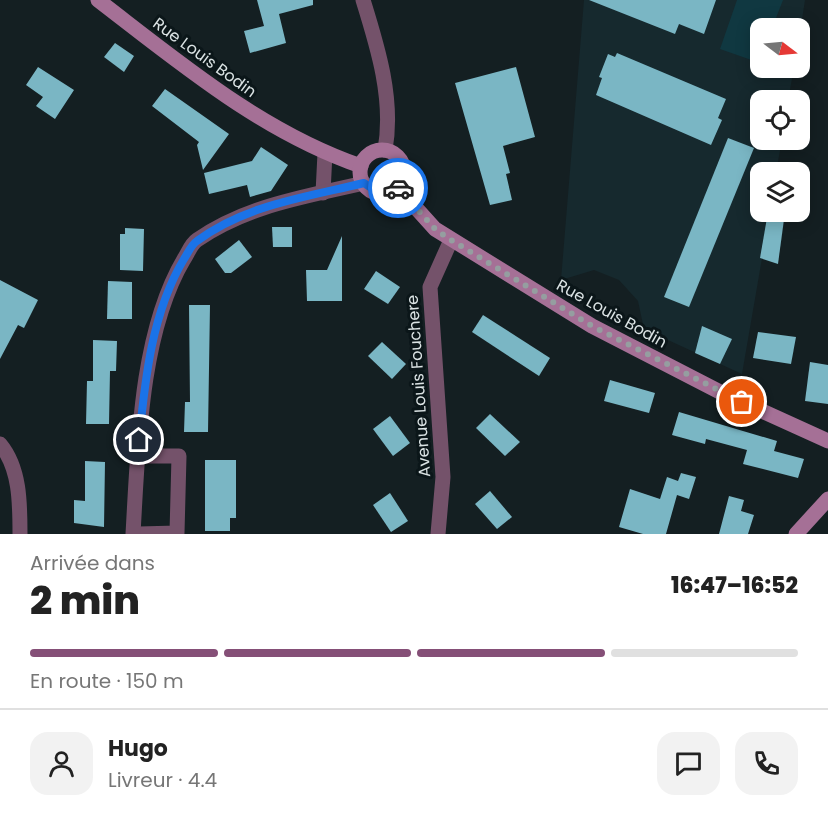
<!DOCTYPE html>
<html lang="fr">
<meta charset="utf-8">
<style>
:root{--surface:#fff;--page:#f2f2f2;--text:#222;--muted:#767676;--line:#e0e0e0;--accent:#854f77}
body{margin:0;font-family:Poppins,sans-serif;background:var(--page);color:var(--text);height:100vh;display:flex;flex-direction:column;font-size:22px;white-space:nowrap}
*{box-sizing:border-box;margin:0}
p{font-size:20px;color:var(--muted)}
.icon{flex:none;width:33px;height:33px;fill:none;stroke:currentColor;stroke-width:2;stroke-linecap:round;stroke-linejoin:round}
.map{position:relative;height:534px;overflow:hidden}
.panel{display:flex;flex-direction:column;background:var(--surface);flex:1}
.panel>*{flex:none}
.needle{width:39px;rotate:106deg}
.controls{position:absolute;left:750px;top:18px;display:grid;gap:12px}
.controls a{display:grid;place-items:center;width:60px;height:60px;border-radius:12px;background:var(--surface);box-shadow:0 3px 15px #0003;font-size:30px}
.pin{position:absolute;display:grid;place-items:center;width:51px;height:51px;color:#fff;margin:-26px;border:3px solid #fff;border-radius:50%;box-shadow:0 2px 6px #0007}
.courier{position:absolute;display:grid;place-items:center;width:60px;height:60px;margin:-30px;border:4px solid #1a73e8;border-radius:50%;background:#fff;color:#222;box-shadow:0 2px 8px #0007}
.summary em{font-style:normal;font-weight:800}
.summary div{display:flex;flex-direction:column-reverse}
.summary{display:flex;align-items:center;justify-content:space-between;height:102px;padding:0 30px}
h1{font-size:39px;font-weight:800;line-height:45px}
.bar{display:grid;grid-template-columns:repeat(4,1fr);gap:9px 6px;align-content:center;height:72px;padding:0 30px}
.bar i{height:8px;border-radius:4px;background:var(--line)}
.bar .active{background:var(--accent)}
.bar p{grid-column:span 4}
.line{display:flex;align-items:center;gap:15px;padding:0 30px;border-top:2px solid var(--line)}
.line div{flex:1}
.round{display:grid;place-items:center;flex:none;width:63px;height:63px;border-radius:18px;background:var(--page)}
.map>svg:first-child{display:block}
.built{fill:#16292e}
.green{fill:#103841}
.building{fill:#7ab6c4}
.lines{fill:none;stroke-linecap:round;stroke-linejoin:round}
.street{stroke:#74526a;stroke-width:15}
.secondary{stroke:#a57096;stroke-width:15}
.done{stroke:#959ea0;stroke-width:6;stroke-dasharray:0 10.8}
.route{stroke:#1a73e8;stroke-width:8}
.labels{text-anchor:middle;stroke-width:6;stroke-linejoin:round;paint-order:stroke}
.street-label{font-size:16px;fill:#dbe3e4;stroke:#0b1619}
</style>
<div class="map">
<svg width="828" height="534" viewBox="0 0 828 534">
<rect width="100%" height="100%" fill="#141f22"/>
<polygon class="built" points="584,0 805,0 800,33 800,28 760,28 760,68 794,68 788,100 760,100 760,140 782,140 776,172 760,172 760,212 770,212 742,374 644,329 638,301 619,280 594,270 561,280"/>
<polygon class="green" points="737,0 783,0 772,28 760,28 760,63 720,49"/>
<g class="building">
<polygon points="257,0 313,0 313,5 279,14 286,43 250,53 244,31 264,26"/>
<polygon points="589,0 716,0 704,34 679,24 675,34"/>
<polygon points="115,43 134,56 124,72 104,57"/>
<polygon points="617,53 726,99 718,118 722,120 711,145 596,95 602,78 599,77 608,54 615,57"/>
<polygon points="38,67 74,90 55,119 36,106 43,97 26,85"/>
<polygon points="516,67 535,137 503,146 510,173 506,174 512,200 490,205 455,83"/>
<polygon points="165,89 229,134 203,170 197,145 199,142 152,106"/>
<polygon points="728,138 754,148 689,307 664,297"/>
<polygon points="261,147 288,165 271,191 250,197 247,185 209,194 204,173 252,161"/>
<polygon points="768,212 785,212 778,264 760,258"/>
<polygon points="272,227 292,227 292,247 273,247"/>
<polygon points="125,228 144,229 143,271 120,270 120,234 125,234"/>
<polygon points="342,236 342,301 307,301 306,270 327,270"/>
<polygon points="239,240 252,257 231,273 225,273 215,259"/>
<polygon points="376,271 400,287 388,304 364,289"/>
<polygon points="0,280 38,300 24,328 18,325 0,359"/>
<polygon points="108,281 132,282 132,319 107,319"/>
<polygon points="189,305 210,305 208,432 184,432 185,402 190,402"/>
<polygon points="483,315 550,358 539,376 472,332"/>
<polygon points="702,326 732,339 720,364 695,353"/>
<polygon points="758,332 796,337 791,364 753,358"/>
<polygon points="93,340 117,341 116,371 110,371 109,424 86,424 87,381 93,381"/>
<polygon points="382,342 406,364 392,379 368,356"/>
<polygon points="810,362 828,365 828,404 805,401"/>
<polygon points="610,380 655,393 649,413 604,401"/>
<polygon points="679,412 777,441 774,451 804,459 798,478 743,464 747,450 706,439 705,444 672,435"/>
<polygon points="490,414 520,442 505,456 476,428"/>
<polygon points="390,416 410,443 393,456 373,429"/>
<polygon points="205,460 236,460 236,518 230,518 230,531 205,531"/>
<polygon points="85,461 105,462 104,527 74,523 74,500 85,501"/>
<polygon points="681,473 696,477 689,499 677,495 666,534 643,534 619,527 630,489 660,499 667,477 678,481"/>
<polygon points="490,491 512,517 497,529 475,504"/>
<polygon points="390,493 408,521 391,532 373,505"/>
<polygon points="729,496 744,500 741,511 754,515 748,534 719,534"/>
</g>
<g class="lines">
<g class="street">
<path d="M363 0C378 48 394 100 385 150"/>
<polyline points="323,193 325,153"/>
<path d="M0 444C20 468 20 503 20 534"/>
<polyline points="138,456 179,456 177,533 139,534"/>
<path d="M133 534C138 449 140 333 184 259 188 253 191 244 197 240 248 205 305 197 364 183"/>
<polyline points="438,534 443,477 430,287 451,240"/>
</g>
<g class="secondary">
<path d="M98 0C180 63 262 132 361 166"/>
<circle cx="382" cy="172" r="22"/>
<polyline points="398,188 435,229 592,326 720,392 828,441"/>
<polyline points="796,534 828,499"/>
</g>
</g>
<g class="lines">
<polyline class="done" points="398,188 435,229 451,240 592,326 742,402"/>
<path class="route" d="M139 440C145 379 152 312 184 259 188 253 191 245 197 241 245 205 306 197 364 183L380 194 398 188"/>
</g>
<g class="labels">
<g class="street-label">
<text transform="translate(205 57) rotate(36)" y="6">Rue Louis Bodin</text>
<text transform="translate(612 313) rotate(29)" y="6">Rue Louis Bodin</text>
<text transform="translate(418 386) rotate(-94)" y="6">Avenue Louis Fouchere</text>
</g>
</g>
</svg>
<div class="controls">
<a><svg class="needle" viewBox="-14 -14 28 28"><path d="M0-13l5 13h-10z" fill="#e53935"/><path d="M0 13l5-13h-10z" fill="#767676"/></svg></a>
<a><svg class="icon" aria-label="locate" viewBox="0 0 24 24"><circle cx="12" cy="12" r="6"/><path d="M12 2v4M12 18v4M2 12h4M18 12h4"/></svg></a>
<a><svg class="icon" aria-label="layers" viewBox="0 0 24 24"><path d="M12 4l9 5-9 5-9-5zM3 14l9 5 9-5"/></svg></a>
</div>
<div class="pin" style="left:742px;top:402px;background:#ea580c"><svg class="icon" aria-label="bag" viewBox="0 0 24 24"><path d="M5 8h14l-1 12H6zM9 8a3 3 0 0 1 6 0"/></svg></div>
<div class="pin" style="left:139px;top:440px;background:#1f2937"><svg class="icon" aria-label="home" viewBox="0 0 24 24"><path d="M3 11l9-7 9 7M6 9v11h12V9"/></svg></div>
<div class="courier" style="left:398px;top:188px"><svg class="icon" aria-label="car" viewBox="0 0 24 24"><path d="M5 17H2v-5l4-1 3-4h7l3 4 3 1v5h-3M9 17h6M6 11h13"/><circle cx="7" cy="17" r="2"/><circle cx="17" cy="17" r="2"/></svg></div>
</div>
<section class="panel">
<div class="summary"><div><h1>2 min</h1><p>Arrivée dans</p></div><em>16:47–16:52</em></div>
<div class="bar"><i class="active"></i><i class="active"></i><i class="active"></i><i></i><p>En route · 150 m</p></div>
<div class="line" style="height:108px"><a class="round"><svg class="icon" aria-label="person" viewBox="0 0 24 24"><circle cx="12" cy="8" r="4"/><path d="M4 21q1-7 8-7t8 7"/></svg></a><div><b>Hugo</b><p>Livreur · 4.4</p></div><a class="round"><svg class="icon" aria-label="chat" viewBox="0 0 24 24"><path d="M4 5h16v11H9l-5 4z"/></svg></a><a class="round"><svg class="icon" aria-label="phone" viewBox="0 0 24 24"><path d="M5 4h4l2 5-3 2q2 4 5 5l2-3 5 2v4C11 20 4 13 5 4z"/></svg></a></div>
</section>
